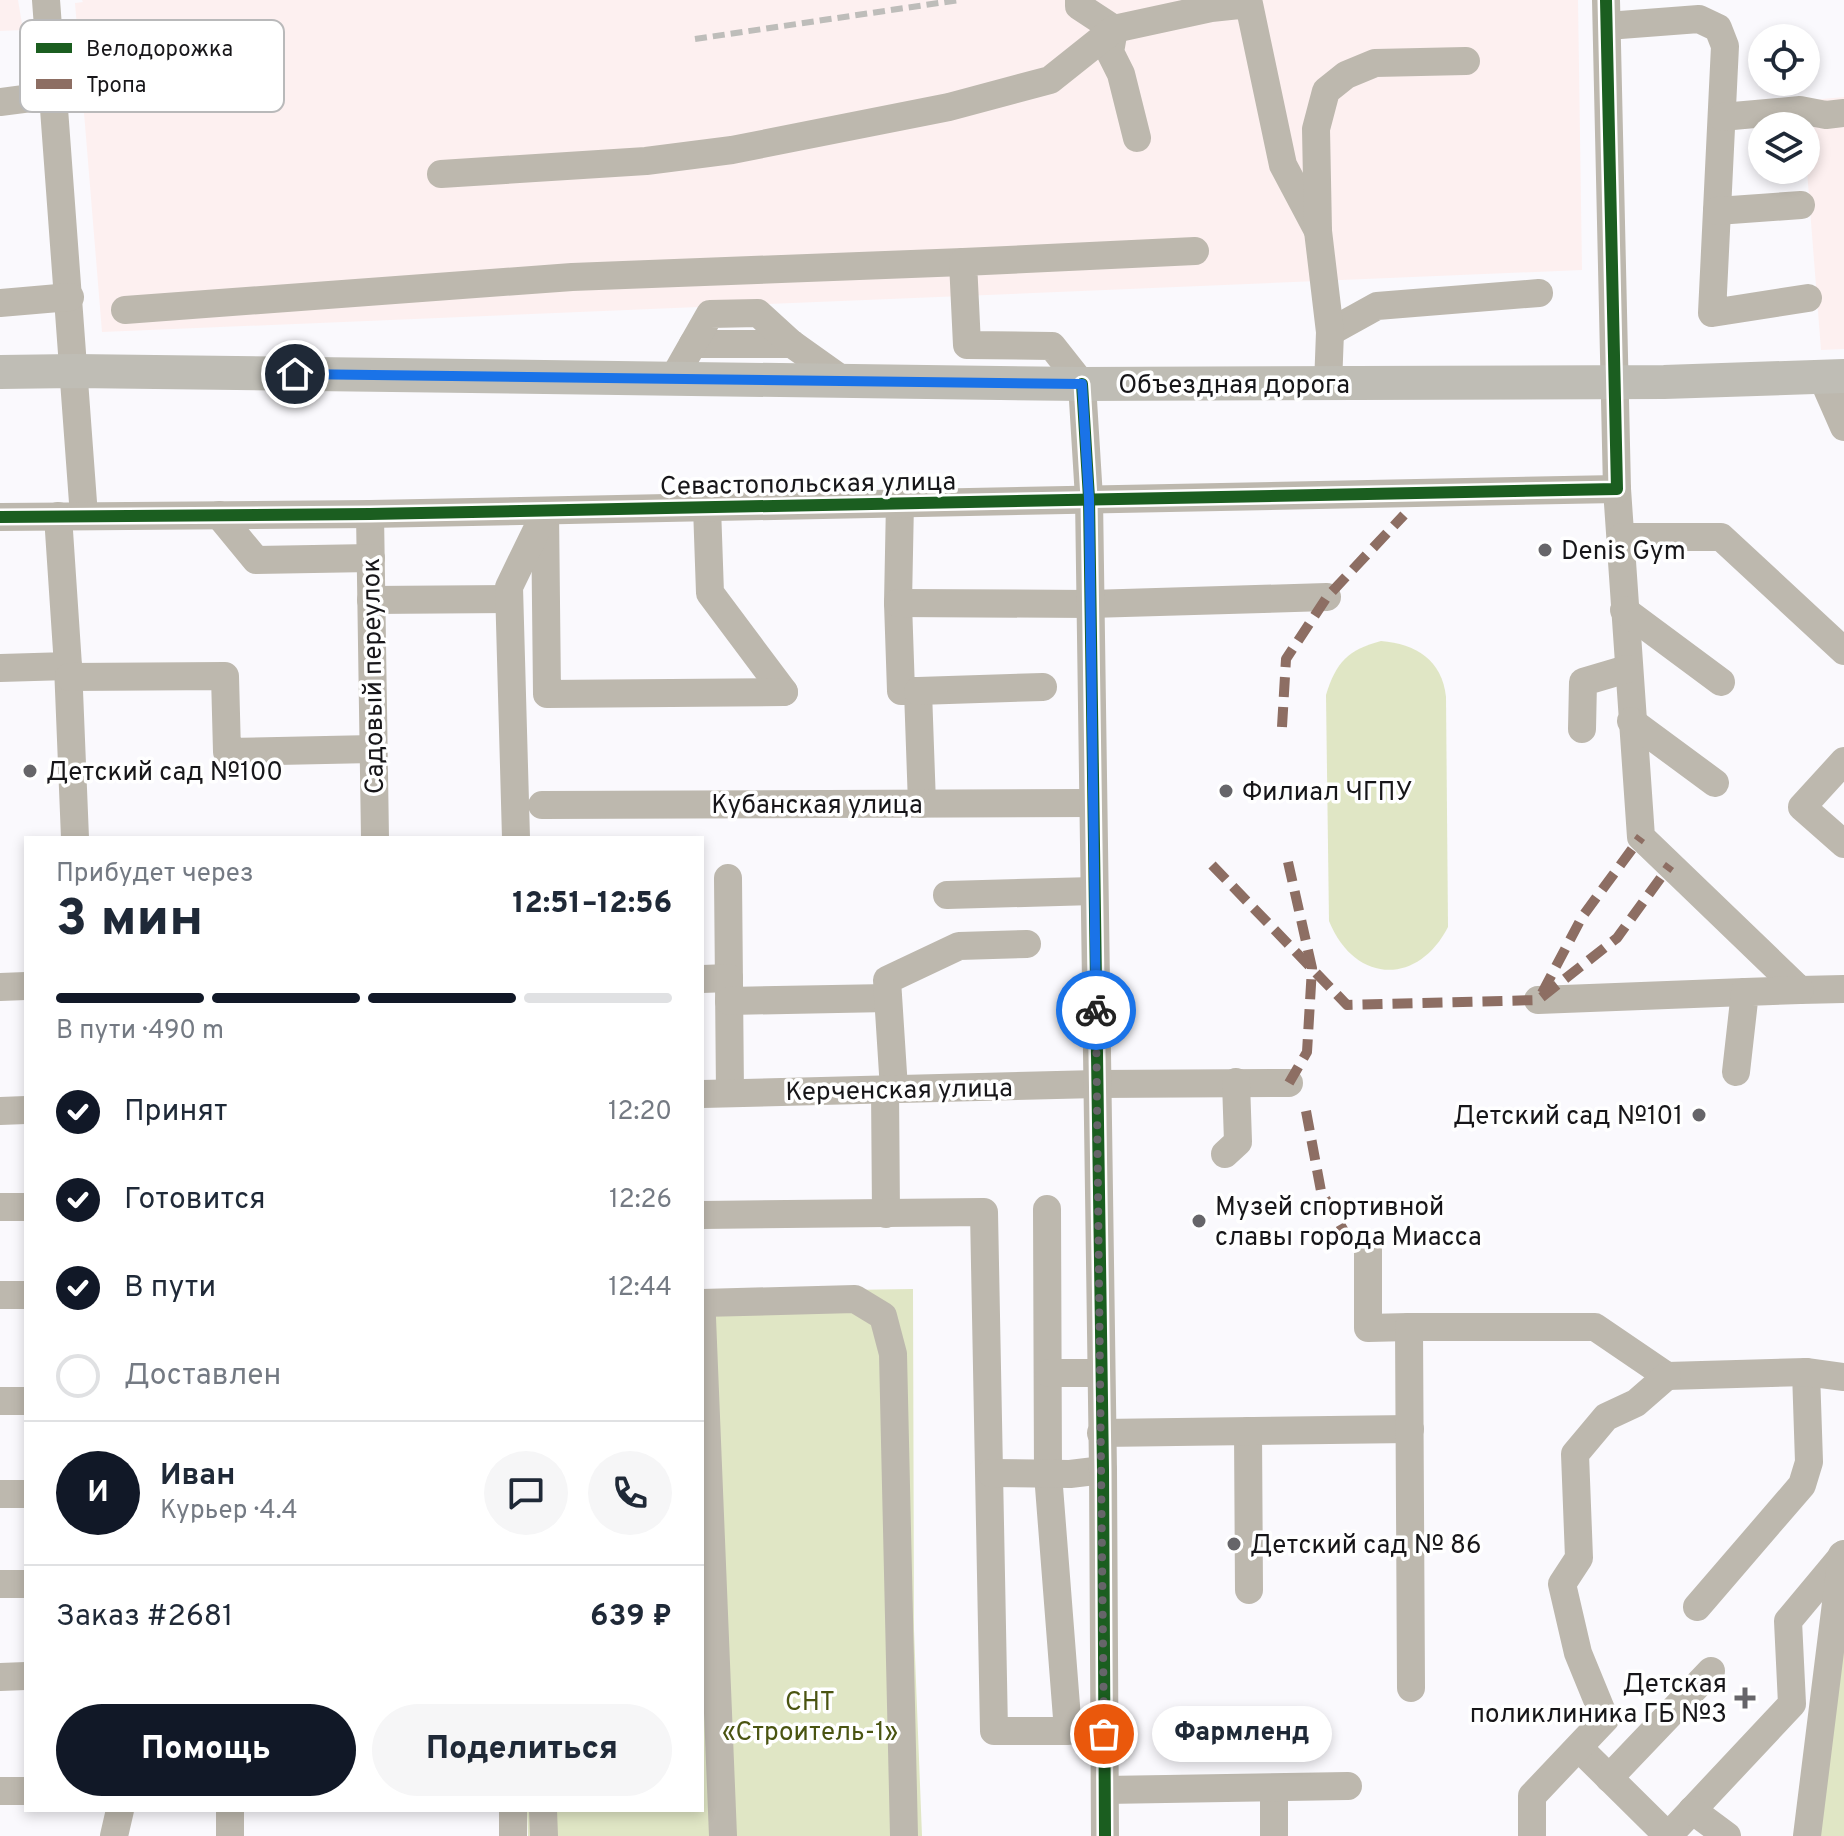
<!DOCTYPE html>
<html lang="ru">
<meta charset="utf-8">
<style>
:root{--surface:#fff;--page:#f6f6f7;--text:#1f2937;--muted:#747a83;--line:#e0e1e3;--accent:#111827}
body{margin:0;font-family:Overpass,sans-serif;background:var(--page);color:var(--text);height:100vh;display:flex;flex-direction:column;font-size:30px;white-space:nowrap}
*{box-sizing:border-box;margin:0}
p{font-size:26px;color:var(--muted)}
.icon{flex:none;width:44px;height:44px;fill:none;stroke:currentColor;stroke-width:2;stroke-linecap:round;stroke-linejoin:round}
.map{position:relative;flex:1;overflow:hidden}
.side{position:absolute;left:24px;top:836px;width:680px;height:976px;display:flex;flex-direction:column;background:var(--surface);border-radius:0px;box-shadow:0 4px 12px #0003}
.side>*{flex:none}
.controls{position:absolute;left:1748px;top:24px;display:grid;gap:16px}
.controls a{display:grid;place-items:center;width:72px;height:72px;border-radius:50%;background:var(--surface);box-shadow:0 4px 12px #0003;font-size:40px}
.pin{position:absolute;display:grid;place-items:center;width:68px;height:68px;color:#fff;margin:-34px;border:4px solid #fff;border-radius:50%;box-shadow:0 2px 8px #0007}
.courier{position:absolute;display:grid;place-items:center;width:80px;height:80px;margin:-40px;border:6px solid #1a73e8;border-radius:50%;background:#fff;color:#222;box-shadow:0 2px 10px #0007}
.bubble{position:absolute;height:56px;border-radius:28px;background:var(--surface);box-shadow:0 4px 12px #0003;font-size:26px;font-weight:800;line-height:56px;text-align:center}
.overview em{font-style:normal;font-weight:800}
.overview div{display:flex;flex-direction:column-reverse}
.overview{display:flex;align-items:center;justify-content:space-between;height:136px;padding:0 32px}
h1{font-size:52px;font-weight:800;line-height:60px}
.bar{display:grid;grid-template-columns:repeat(4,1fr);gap:12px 8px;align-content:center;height:96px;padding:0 32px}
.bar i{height:10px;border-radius:6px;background:var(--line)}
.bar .active{background:var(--accent)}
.bar p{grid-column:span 4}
.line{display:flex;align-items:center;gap:20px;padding:0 32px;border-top:2px solid var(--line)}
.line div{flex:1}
.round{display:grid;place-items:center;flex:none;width:84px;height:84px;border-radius:42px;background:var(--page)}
ol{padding:0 32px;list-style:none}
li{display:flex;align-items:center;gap:24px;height:88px}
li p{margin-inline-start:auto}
li .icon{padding:8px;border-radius:50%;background:var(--accent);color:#fff;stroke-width:4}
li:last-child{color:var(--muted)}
li i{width:44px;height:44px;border:4px solid var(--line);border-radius:50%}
.primary-button{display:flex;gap:16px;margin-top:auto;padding:16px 32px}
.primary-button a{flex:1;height:92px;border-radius:48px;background:var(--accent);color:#fff;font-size:32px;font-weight:800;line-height:92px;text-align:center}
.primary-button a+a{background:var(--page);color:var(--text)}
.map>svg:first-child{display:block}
.industrial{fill:#fdf0f0}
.green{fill:#e0e6c5}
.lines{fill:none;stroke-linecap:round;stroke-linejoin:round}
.minor{stroke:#bdb8ae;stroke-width:28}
.major{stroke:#bfbdb5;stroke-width:34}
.rail{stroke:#bebdba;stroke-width:6;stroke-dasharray:12 6;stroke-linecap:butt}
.quiet{stroke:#8d6e63;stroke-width:10;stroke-dasharray:20 10;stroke-linecap:butt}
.cycleway-casing{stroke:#fff;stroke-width:17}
.cycleway{stroke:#1b5e20;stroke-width:12}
.done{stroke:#666569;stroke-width:8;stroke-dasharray:0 14.4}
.route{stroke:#1a73e8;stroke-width:10}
.poi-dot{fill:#666569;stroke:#fff;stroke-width:3}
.labels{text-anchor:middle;stroke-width:7;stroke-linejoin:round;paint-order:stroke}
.street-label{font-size:26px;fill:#171619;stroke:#fff}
.poi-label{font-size:26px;fill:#171619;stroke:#fff;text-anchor:start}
.park-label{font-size:26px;fill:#4a5411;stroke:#fff}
.key{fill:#fff;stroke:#b9b9ba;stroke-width:2}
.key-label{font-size:22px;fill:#171619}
</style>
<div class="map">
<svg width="1844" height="1836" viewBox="0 0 1844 1836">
<rect width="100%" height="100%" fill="#faf9fd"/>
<g class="industrial">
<polygon points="0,0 18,0 23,30 0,31"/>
<polygon points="82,0 1578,0 1582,270 102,332 75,3 83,2"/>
<polygon points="1844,97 1844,349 1821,350 1806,158 1806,126 1803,126 1801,101"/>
</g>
<g class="green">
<path d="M1381 641C1416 644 1442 660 1446 697L1448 927C1417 987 1354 983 1329 921L1326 695C1336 662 1348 650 1381 641Z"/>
<polygon points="913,1289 914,1630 922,1836 528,1836 527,1810 702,1810 702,1292"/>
<polygon points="1844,1616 1844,1836 1816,1836"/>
</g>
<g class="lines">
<g class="minor">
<polyline points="46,0 84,516"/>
<polyline points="1079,0 1079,6 1114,29 1110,52 1121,74 1137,138"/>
<polyline points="1606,0 1617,489 1641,837 1800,990 1844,989"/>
<polyline points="1607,26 1699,19 1718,28 1725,46 1712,313 1808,298"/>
<polyline points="0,102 54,95"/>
<polyline points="1722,117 1800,110 1826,115 1844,113"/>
<polyline points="441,174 646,161 732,150 949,107 1050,80 1114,29 1211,8 1249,4 1283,165 1318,231"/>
<polyline points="1717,211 1801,205"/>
<polyline points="0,303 70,297"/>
<polyline points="125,310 572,277 963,262"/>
<polyline points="1330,332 1377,306 1539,293"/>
<polyline points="693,344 792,344"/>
<polyline points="1822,377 1844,427"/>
<polyline points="673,379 710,314 758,313 792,344 844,381"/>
<polyline points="1328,385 1330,332 1318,231 1316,129 1326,91 1346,75 1375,63 1466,61"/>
<polyline points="900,502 898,603 901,691 918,691 922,804"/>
<polyline points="707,507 710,593 784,692"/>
<polyline points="545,511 547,694 784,692"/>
<polyline points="370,514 375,838"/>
<polyline points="219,515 256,560 371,558"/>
<polyline points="0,517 370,514 1617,489"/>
<polyline points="1622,537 1721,537 1844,651"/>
<polyline points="371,600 509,599"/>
<polyline points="898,603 1090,604 1327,597"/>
<polyline points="1624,610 1721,682"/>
<polyline points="68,666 75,838"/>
<polyline points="0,668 68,666 58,516"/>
<polyline points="69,677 225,676 227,752 373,749"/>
<polyline points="918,691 1043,687"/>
<polyline points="1631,721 1715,783"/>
<polyline points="1582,729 1583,682 1627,669"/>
<polyline points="1844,761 1802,807 1844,844"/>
<polyline points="542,805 1093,803"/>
<polyline points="516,838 509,587 542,519"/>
<polyline points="728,878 730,1093"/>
<polyline points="947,895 1094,891"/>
<polyline points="702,979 729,978"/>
<polyline points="0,987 26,986"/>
<polyline points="1538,1000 1745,992"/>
<polyline points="729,1001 888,998"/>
<polyline points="1736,1072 1745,992 1800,990"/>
<polyline points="885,1089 886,1214"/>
<polyline points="894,1089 887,980 959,946 1027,944"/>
<polyline points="702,1094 1097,1084 1289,1083"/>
<polyline points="0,1111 26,1110"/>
<polyline points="1225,1154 1238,1142 1236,1082"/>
<polyline points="0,1207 26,1207"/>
<polyline points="702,1215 984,1212 994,1731 1068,1731 1048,1474 1047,1209"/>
<polyline points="1368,1245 1368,1328 1409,1327"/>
<polyline points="0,1295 26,1295"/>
<polyline points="702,1303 855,1299 883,1316 893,1354 904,1836"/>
<polyline points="702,1318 723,1836"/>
<polyline points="1049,1373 1100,1373"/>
<polyline points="0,1401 26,1401"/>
<polyline points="1248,1431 1249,1590"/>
<polyline points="1101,1433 1410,1429"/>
<polyline points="991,1473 1070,1474 1103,1470"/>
<polyline points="0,1494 26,1494"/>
<polyline points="0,1584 26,1584"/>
<polyline points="1697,1607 1802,1485 1809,1462 1806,1372"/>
<polyline points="0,1677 26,1676"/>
<polyline points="1411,1688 1409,1327 1595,1327 1667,1376 1806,1372 1844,1377"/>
<polyline points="1579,1748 1668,1836 1792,1704 1788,1621 1844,1554"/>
<polyline points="1609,1778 1711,1671"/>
<polyline points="1274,1788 1274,1836"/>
<polyline points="1105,1790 1348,1786"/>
<polyline points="0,1791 26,1791"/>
<polyline points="230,1810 230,1836"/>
<polyline points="513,1810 513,1836"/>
<polyline points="543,1810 544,1836"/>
<polyline points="1692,1810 1727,1836"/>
<polyline points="114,1836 120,1810"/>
<polyline points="1105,1836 1103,1470 1089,498 1082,384 1052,346 967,345 963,262 1195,251"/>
<polyline points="1532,1836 1532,1796 1605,1719 1578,1653 1562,1584 1579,1558 1575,1454 1606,1417 1636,1403 1667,1376"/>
<polyline points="1807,1836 1842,1555"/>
</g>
<polyline class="major" points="0,372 75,371 1082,384 1664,382 1844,376"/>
<polyline class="rail" points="695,39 959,0"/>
<g class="quiet">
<polyline points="1282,727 1286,659 1327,597 1404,515"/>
<polyline points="1288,862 1312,968 1307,1052 1289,1083"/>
<polyline points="1212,865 1347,1005 1538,1000 1617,938 1670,865"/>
<polyline points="1542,993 1582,917 1641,837"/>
<polyline points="1306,1111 1321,1191 1352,1245"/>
</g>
<g class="cycleway-casing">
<g id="cycleway">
<polyline points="1082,384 1089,498 1103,1470 1105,1836"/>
<polyline points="0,517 370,514 1617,489 1606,0"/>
</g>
</g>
<use href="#cycleway" class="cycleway"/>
</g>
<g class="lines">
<polyline class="done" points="1096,1010 1104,1734"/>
<polyline class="route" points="295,374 1082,384 1089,498 1096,1010"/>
</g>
<g class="poi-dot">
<circle cx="1545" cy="550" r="8"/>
<circle cx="30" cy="771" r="8"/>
<circle cx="1226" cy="791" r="8"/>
<circle cx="1699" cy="1115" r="8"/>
<circle cx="1199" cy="1221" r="8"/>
<circle cx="1234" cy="1544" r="8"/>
<path d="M1741 1686h8v8h8v8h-8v8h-8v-8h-8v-8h8z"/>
</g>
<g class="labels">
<g class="street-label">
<text x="1234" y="393">Объездная дорога</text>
<text transform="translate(808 483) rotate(-1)" y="9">Севастопольская улица</text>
<text transform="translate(372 676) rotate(-91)" y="9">Садовый переулок</text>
<text x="817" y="813">Кубанская улица</text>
<text transform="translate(899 1089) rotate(-1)" y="9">Керченская улица</text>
</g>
<g class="poi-label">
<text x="1561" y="559">Denis Gym</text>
<text x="46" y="780">Детский сад №100</text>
<text x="1242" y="800">Филиал ЧГПУ</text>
<text x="1683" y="1124" text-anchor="end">Детский сад №101</text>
<text x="1215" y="1215">Музей спортивной<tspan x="1215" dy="30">славы города Миасса</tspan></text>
<text x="1250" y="1553">Детский сад № 86</text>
<text x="1727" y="1692" text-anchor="end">Детская<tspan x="1727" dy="30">поликлиника ГБ №3</tspan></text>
</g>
<g class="park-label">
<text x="810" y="1710">СНТ<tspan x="810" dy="30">«Строитель-1»</tspan></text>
</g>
</g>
<rect x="20" y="20" width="264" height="92" rx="12" class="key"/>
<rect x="36" y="43" width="36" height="10" fill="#1b5e20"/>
<rect x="36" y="79" width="36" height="10" fill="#8d6e63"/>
<g class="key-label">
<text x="86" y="56">Велодорожка</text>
<text x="86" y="92">Тропа</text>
</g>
</svg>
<div class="controls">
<a><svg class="icon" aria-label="locate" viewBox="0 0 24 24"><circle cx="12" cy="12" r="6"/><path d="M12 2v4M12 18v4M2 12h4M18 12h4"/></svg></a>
<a><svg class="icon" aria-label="layers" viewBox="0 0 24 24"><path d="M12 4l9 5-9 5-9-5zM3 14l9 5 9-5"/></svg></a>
</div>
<div class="pin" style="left:1104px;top:1734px;background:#ea580c"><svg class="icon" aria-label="bag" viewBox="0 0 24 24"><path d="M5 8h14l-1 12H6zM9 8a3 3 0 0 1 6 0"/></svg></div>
<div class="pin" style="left:295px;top:374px;background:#1f2937"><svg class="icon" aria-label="home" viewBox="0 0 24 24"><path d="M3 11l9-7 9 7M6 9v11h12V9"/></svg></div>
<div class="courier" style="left:1096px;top:1010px"><svg class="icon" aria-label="bike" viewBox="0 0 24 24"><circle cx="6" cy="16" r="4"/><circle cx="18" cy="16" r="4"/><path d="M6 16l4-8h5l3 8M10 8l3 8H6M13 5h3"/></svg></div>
<div class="bubble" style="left:1152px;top:1706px;width:180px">Фармленд</div>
<section class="side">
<div class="overview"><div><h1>3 мин</h1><p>Прибудет через</p></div><em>12:51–12:56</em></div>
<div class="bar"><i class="active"></i><i class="active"></i><i class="active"></i><i></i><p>В пути · 490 m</p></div>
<ol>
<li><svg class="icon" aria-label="check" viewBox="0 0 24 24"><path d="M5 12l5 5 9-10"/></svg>Принят<p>12:20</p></li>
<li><svg class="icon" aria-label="check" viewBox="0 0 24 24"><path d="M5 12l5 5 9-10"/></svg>Готовится<p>12:26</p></li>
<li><svg class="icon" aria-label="check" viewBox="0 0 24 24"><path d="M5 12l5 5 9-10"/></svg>В пути<p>12:44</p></li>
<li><i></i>Доставлен</li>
</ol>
<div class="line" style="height:144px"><b class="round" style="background:var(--accent);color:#fff">И</b><div><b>Иван</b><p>Курьер · 4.4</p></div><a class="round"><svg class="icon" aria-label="chat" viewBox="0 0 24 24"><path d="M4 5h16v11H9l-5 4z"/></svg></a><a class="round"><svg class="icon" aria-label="phone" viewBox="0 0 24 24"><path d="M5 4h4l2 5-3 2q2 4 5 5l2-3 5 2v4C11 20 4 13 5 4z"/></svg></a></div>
<div class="line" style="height:104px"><div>Заказ #2681</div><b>639 ₽</b></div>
<div class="primary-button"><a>Помощь</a><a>Поделиться</a></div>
</section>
</div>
